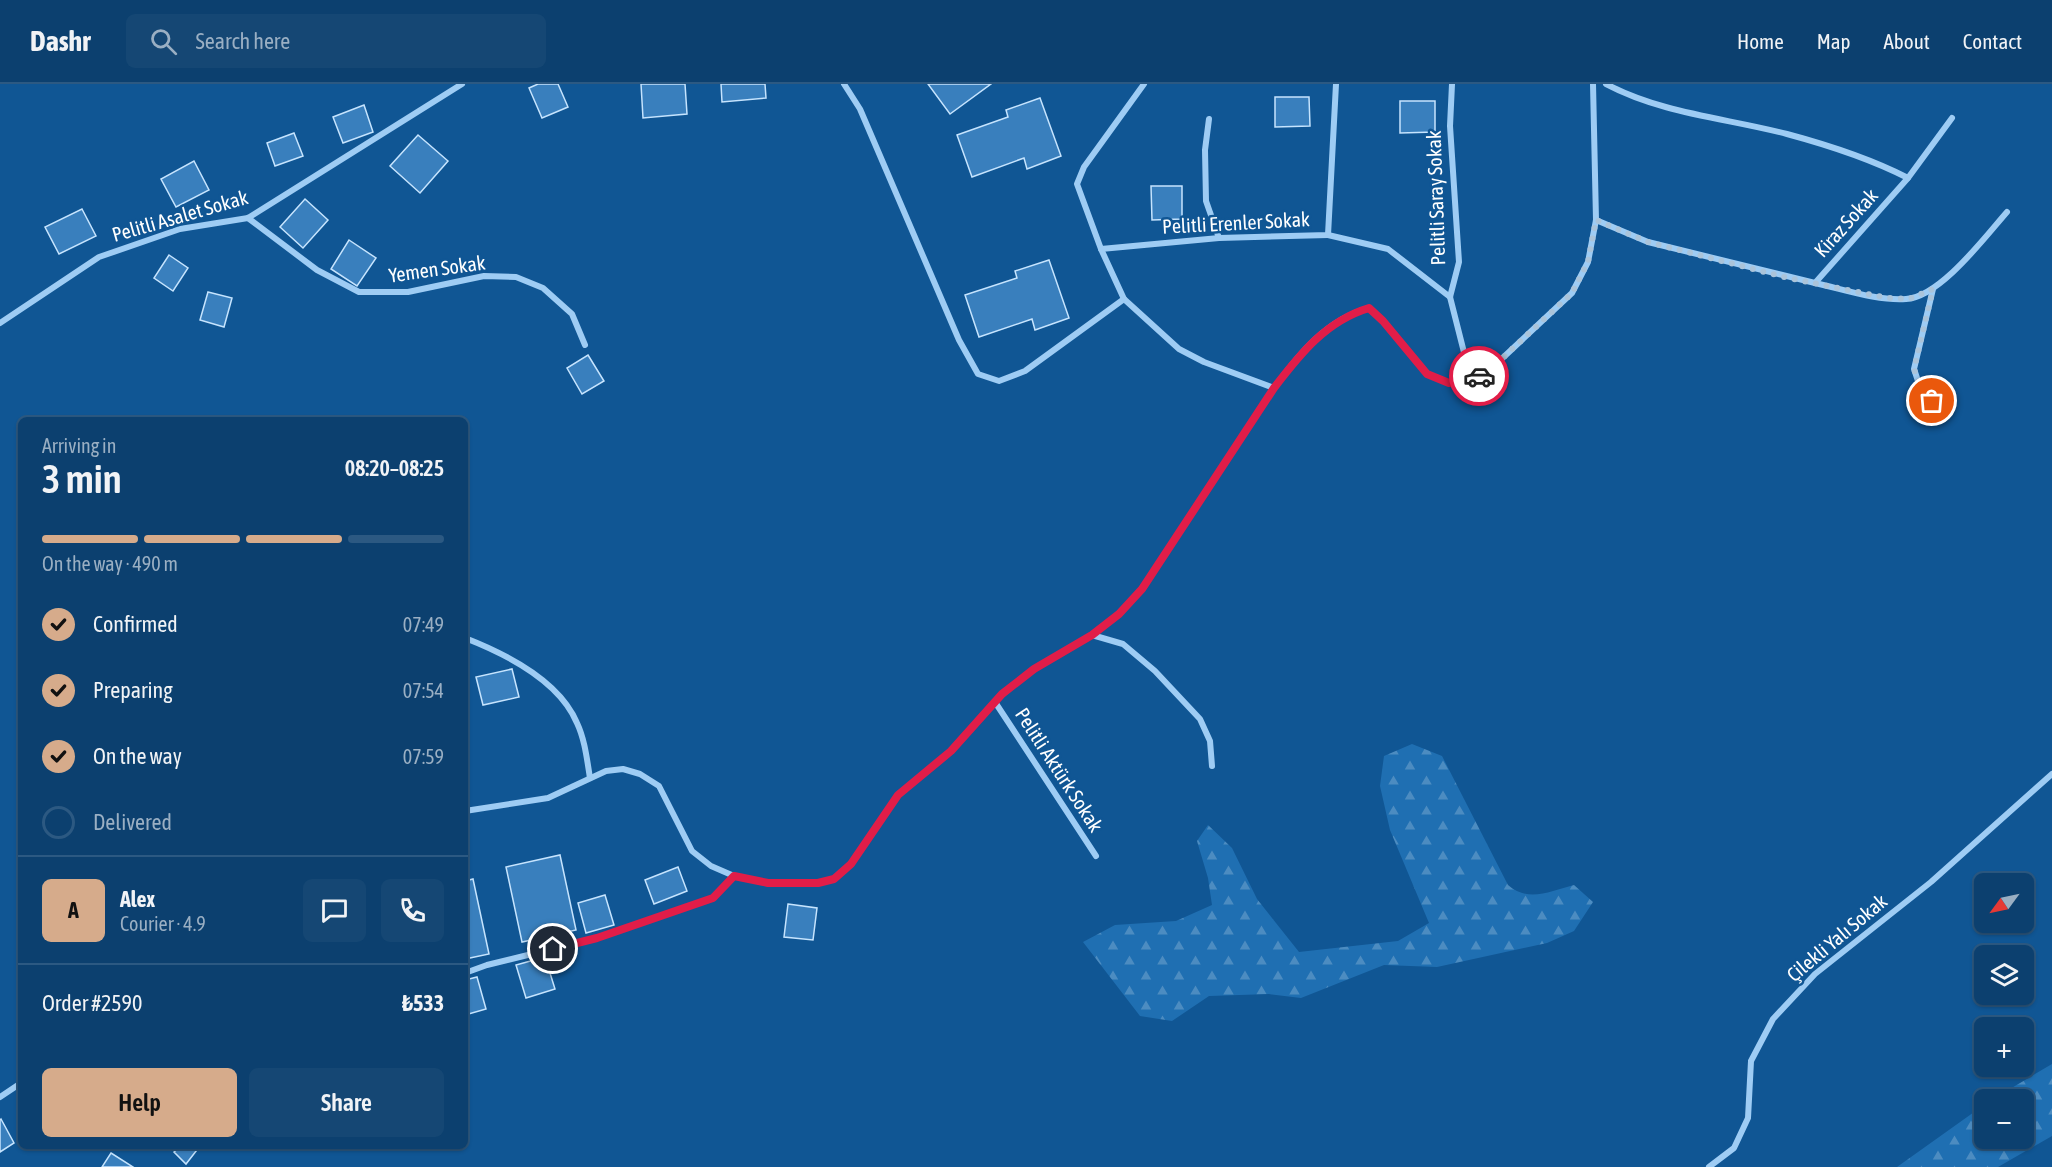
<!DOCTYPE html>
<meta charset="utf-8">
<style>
:root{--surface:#0c406f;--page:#154774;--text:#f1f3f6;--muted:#9aafc3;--line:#2c5982;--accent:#d6ab8b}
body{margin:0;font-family:"Asap Condensed",sans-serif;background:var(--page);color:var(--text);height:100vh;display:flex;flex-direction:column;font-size:22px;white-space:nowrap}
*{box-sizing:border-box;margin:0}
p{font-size:20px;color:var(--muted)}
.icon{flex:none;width:33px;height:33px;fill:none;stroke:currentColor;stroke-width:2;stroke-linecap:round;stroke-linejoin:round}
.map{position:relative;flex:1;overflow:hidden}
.side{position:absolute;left:18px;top:333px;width:450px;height:732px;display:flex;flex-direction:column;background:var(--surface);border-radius:9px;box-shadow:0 2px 4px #0004,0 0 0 2px var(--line)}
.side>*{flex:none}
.needle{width:39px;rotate:237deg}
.buttons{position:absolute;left:1974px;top:789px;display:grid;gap:12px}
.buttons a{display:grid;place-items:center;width:60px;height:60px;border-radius:9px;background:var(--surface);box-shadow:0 2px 4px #0004,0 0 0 2px var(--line);font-size:30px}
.pin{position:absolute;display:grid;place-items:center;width:51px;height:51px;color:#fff;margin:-26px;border:3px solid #fff;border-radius:50%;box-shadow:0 2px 6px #0007}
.courier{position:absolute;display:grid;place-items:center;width:60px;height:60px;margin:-30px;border:4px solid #e11d48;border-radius:50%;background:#fff;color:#222;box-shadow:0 2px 8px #0007}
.headline em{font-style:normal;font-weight:600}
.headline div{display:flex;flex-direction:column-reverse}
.headline{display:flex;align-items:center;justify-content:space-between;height:102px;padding:0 24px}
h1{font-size:39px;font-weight:600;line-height:45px}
.bar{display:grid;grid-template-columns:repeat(4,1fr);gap:9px 6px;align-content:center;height:72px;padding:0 24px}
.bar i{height:8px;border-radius:4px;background:var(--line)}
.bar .current{background:var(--accent)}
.bar p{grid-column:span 4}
.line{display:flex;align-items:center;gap:15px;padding:0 24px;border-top:2px solid var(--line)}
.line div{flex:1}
.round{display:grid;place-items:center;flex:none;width:63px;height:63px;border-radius:9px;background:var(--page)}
ol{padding:0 24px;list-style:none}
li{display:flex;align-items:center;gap:18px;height:66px}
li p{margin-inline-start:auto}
li .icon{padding:6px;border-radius:50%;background:var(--accent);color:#111;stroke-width:4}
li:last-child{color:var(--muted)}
li i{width:33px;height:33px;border:3px solid var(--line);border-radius:50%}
.button{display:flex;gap:12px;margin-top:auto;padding:12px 24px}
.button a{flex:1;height:69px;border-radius:9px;background:var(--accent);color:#111;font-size:24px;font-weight:600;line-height:69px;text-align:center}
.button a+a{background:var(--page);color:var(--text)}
header{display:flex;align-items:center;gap:36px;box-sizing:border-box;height:84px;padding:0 30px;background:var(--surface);border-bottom:2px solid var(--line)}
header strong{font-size:28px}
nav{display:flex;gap:33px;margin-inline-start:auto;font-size:21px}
.search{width:420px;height:54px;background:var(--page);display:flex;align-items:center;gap:15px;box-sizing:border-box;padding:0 21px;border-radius:9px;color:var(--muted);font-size:22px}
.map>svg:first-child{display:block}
.forest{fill:url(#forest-firs)}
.building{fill:#397fbd;stroke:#c6e4fe;stroke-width:1.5}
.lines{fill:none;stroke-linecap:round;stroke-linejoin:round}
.minor{stroke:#9eccf4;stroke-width:6}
.done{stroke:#abc4da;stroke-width:6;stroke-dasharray:0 10.8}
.route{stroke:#e11d48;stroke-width:8}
.labels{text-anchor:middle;stroke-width:5;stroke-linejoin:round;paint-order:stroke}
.street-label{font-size:20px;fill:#fff;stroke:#105694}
</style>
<header>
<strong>Dashr</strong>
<div class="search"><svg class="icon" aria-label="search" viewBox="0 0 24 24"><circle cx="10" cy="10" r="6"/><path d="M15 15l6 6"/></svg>Search here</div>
<nav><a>Home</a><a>Map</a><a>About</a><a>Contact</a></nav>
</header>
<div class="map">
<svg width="2052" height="1083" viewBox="0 0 2052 1083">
<defs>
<pattern id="forest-firs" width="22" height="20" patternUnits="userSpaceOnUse" patternTransform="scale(1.5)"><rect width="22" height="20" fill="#1f6fb2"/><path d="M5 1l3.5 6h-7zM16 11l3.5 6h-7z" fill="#4c8cc1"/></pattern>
</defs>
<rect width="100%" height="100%" fill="#105694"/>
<g class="forest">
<path d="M1412 660 1442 672 1508 801C1528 819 1551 807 1574 801L1593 818 1574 847 1547 859 1437 883 1384 881 1301 914 1269 910 1209 912 1172 937 1140 932 1083 858 1115 841 1176 837 1212 821 1208 794 1197 757 1208 741 1232 764 1257 815 1299 868 1398 857 1429 839 1390 746 1380 702 1384 672Z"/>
<polygon points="2052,980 2052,1052 1998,1083 1897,1083 1984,1021 1984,1054 2024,1054 2024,1016 1993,1015"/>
</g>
<g class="building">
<polygon points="538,0 558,0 568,23 542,34 529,4"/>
<polygon points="641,0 685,0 687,30 643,34"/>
<polygon points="721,0 765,0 766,14 722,18"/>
<polygon points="928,0 991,0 950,30"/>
<polygon points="1275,13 1309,13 1310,42 1275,43"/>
<polygon points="1040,14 1061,72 1027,85 1024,74 972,93 957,51 1008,33 1006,26"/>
<polygon points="1400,17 1435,17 1435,48 1400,49"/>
<polygon points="364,21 373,48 343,59 333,33"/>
<polygon points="294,49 303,72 275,82 267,59"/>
<polygon points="418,51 448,77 420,109 390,82"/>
<polygon points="194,77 209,106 176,123 161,95"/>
<polygon points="1151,102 1182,102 1182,135 1152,136"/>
<polygon points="305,115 328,136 303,164 280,143"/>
<polygon points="82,125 96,152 59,170 45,143"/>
<polygon points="349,156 376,174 357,202 331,185"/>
<polygon points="169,171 188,184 173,207 154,194"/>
<polygon points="1049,176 1069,234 1035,246 1032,235 979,253 965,211 1017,194 1015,187"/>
<polygon points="208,208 232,214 224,243 200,236"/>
<polygon points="588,271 604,297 582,310 567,284"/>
<polygon points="512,585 519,613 483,621 476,593"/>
<polygon points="560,771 576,846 522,858 506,783"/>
<polygon points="678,783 687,807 654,820 645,796"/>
<polygon points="473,795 489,870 465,875 465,797"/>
<polygon points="605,811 614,841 586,849 578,819"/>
<polygon points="788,820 817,824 813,856 784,853"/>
<polygon points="545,873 555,905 526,914 516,881"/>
<polygon points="477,893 486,925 465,931 465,896"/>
<polygon points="1,1035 14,1059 0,1068 0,1036"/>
<polygon points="177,1062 200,1062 186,1080 174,1068 179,1064"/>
<polygon points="111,1069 133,1083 102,1083"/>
</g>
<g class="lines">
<g class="minor">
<polyline points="844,0 860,25 959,256 978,290 999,297 1025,287 1124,215"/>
<polyline points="1144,0 1084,83 1077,100 1101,165 1124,215 1179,265 1204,278 1274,304"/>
<polyline points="1452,0 1450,42 1459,178 1450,213 1471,296"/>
<path d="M1606 0C1663 30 1726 34 1787 50 1828 61 1871 75 1908 94"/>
<polyline points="1209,35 1205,66 1206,117 1219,154"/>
<polyline points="248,134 317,186 359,208 408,208 484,192 516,193 543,204 572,230 585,261"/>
<polyline points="1596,136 1648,158 1815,199 1908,94 1952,34"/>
<polyline points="1328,151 1388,165 1450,213"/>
<polyline points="1101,165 1219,154 1328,151 1336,0"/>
<path d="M1815 199C1843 205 1877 217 1906 215 1940 213 1985 153 2007 128"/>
<polyline points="1933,205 1914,285 1920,303 1943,331"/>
<polyline points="0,239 99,173 180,145 248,134 462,0"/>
<polyline points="1092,551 1123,560 1155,587 1200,635 1210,657 1212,682"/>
<path d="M465 554C506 570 559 596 577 639 585 656 587 676 590 694"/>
<polyline points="995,618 1096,772"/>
<path d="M465 727 548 714 606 687 623 685 640 690 659 702 692 767 711 782 734 792 768 799H818L834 795 851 780 898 711 951 667 1002 610 1034 585 1092 551 1119 530 1142 505 1274 304C1299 270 1326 236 1369 224L1383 237 1427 290 1449 299 1471 296 1493 283 1572 209 1588 178 1596 136 1593 0"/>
<polyline points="465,889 487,881 597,854 713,814 734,792"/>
<polyline points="0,1013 21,999"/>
<polyline points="1709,1083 1734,1064 1748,1034 1751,977 1773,935 1815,890 1931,798 2052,690"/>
</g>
</g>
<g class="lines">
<polyline class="done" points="1479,292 1493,283 1572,209 1588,178 1596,136 1648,158 1788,194 1888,214 1909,215 1933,205 1914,285 1920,303 1932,317"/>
<path class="route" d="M553 865 597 854 713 814 734 792 768 799H818L834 795 851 780 898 711 951 667 1002 610 1034 585 1092 551 1119 530 1142 505 1274 304C1300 270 1326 237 1369 224L1383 237 1427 290 1449 299 1471 296 1479 292"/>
</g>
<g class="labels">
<g class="street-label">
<text transform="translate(1436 114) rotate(-92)" y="7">Pelitli Saray Sokak</text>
<text transform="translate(180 132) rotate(-16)" y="7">Pelitli Asalet Sokak</text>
<text transform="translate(1236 139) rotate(-3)" y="7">Pelitli Erenler Sokak</text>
<text transform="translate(1846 139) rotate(-48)" y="7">Kiraz Sokak</text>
<text transform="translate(437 185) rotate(-8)" y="7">Yemen Sokak</text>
<text transform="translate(1059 686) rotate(57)" y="7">Pelitli Aktürk Sokak</text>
<text transform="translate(1837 854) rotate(-40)" y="7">Çilekli Yalı Sokak</text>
</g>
</g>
</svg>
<div class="buttons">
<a><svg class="needle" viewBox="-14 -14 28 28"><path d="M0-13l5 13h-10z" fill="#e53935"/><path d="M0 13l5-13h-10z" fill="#9aafc3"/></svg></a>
<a><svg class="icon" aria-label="layers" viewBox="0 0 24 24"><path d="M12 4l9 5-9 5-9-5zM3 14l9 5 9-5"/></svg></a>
<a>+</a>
<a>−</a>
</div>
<div class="pin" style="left:1932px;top:317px;background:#ea580c"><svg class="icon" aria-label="bag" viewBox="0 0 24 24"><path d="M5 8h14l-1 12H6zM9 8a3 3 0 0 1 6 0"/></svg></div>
<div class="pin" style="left:553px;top:865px;background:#1f2937"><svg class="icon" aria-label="home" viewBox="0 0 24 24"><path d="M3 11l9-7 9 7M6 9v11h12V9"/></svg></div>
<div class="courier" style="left:1479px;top:292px"><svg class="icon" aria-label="car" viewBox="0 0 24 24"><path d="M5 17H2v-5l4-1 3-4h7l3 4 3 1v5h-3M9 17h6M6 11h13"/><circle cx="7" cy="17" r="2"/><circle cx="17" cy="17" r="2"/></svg></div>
<section class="side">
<div class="headline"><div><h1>3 min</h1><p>Arriving in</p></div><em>08:20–08:25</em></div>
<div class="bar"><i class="current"></i><i class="current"></i><i class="current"></i><i></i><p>On the way · 490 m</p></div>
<ol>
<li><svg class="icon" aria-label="check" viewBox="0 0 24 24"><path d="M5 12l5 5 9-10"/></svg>Confirmed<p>07:49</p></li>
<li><svg class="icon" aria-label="check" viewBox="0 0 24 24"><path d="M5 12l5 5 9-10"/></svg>Preparing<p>07:54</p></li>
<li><svg class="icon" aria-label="check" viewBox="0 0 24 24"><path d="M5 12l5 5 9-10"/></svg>On the way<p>07:59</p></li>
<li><i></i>Delivered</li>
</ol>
<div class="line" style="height:108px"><b class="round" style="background:var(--accent);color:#111">A</b><div><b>Alex</b><p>Courier · 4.9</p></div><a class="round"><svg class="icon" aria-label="chat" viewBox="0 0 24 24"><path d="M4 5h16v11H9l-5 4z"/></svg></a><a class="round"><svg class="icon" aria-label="phone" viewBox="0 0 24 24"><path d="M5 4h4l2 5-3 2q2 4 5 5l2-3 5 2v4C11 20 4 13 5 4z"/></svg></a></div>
<div class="line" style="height:78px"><div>Order #2590</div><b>₺533</b></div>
<div class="button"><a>Help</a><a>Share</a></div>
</section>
</div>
